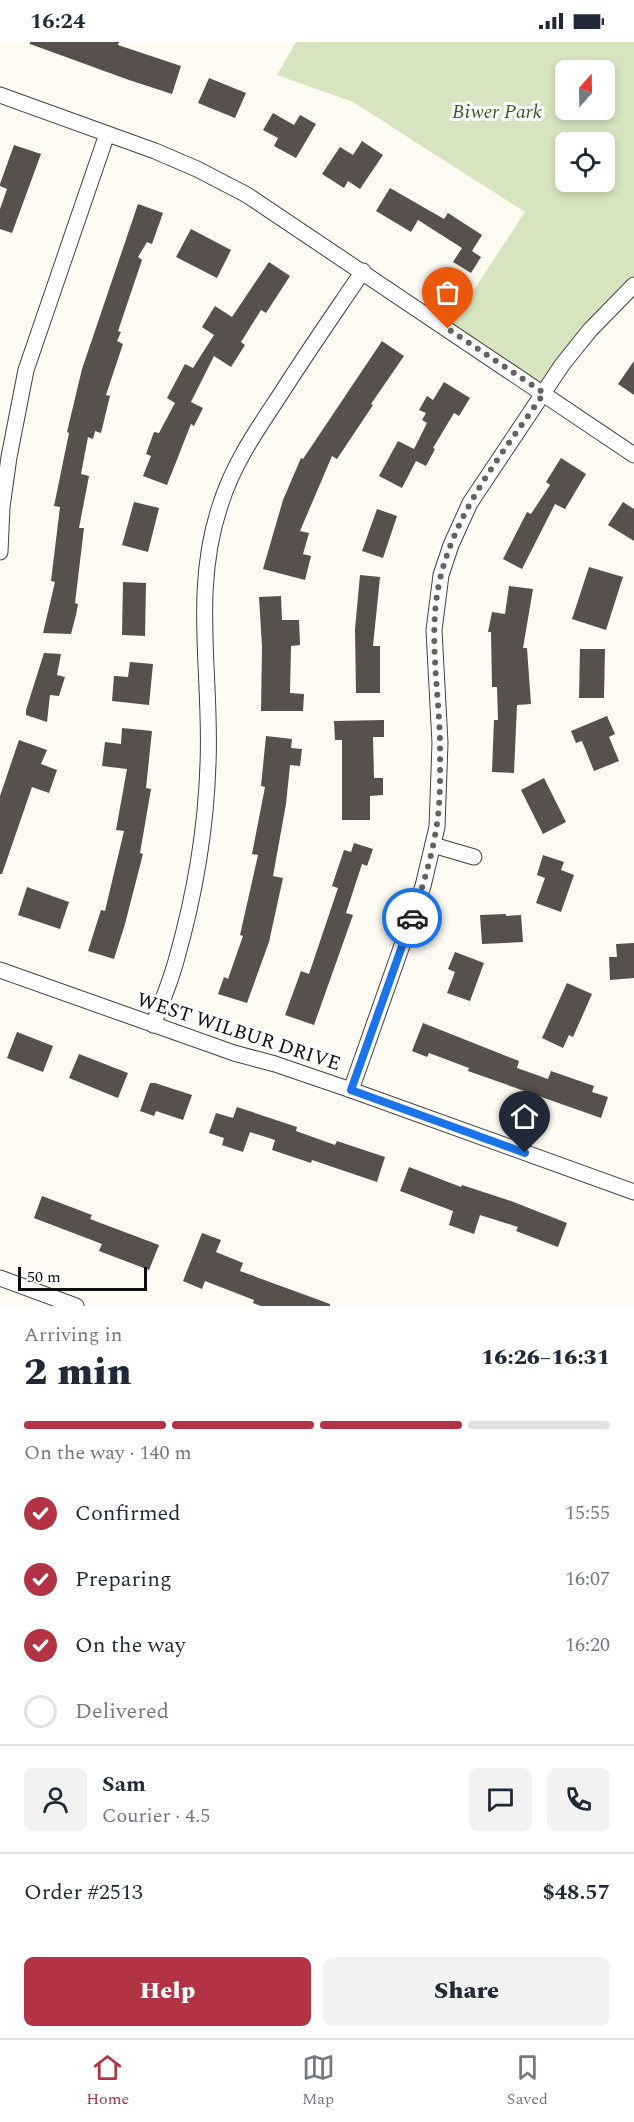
<!DOCTYPE html>
<meta charset="utf-8">
<style>
:root{--surface:#fff;--page:#f2f2f3;--text:#1f2937;--muted:#747a83;--line:#e0e1e3;--accent:#b23444}
body{margin:0;font-family:Spectral,serif;background:var(--page);color:var(--text);height:100vh;display:flex;flex-direction:column;font-size:22px;white-space:nowrap}
*{box-sizing:border-box;margin:0}
p{font-size:20px;color:var(--muted)}
.icon{flex:none;width:33px;height:33px;fill:none;stroke:currentColor;stroke-width:2;stroke-linecap:round;stroke-linejoin:round}
.map{position:relative;height:1264px;overflow:hidden}
.sheet{display:flex;flex-direction:column;background:var(--surface);flex:1}
.sheet>*{flex:none}
.needle{width:39px;rotate:20deg}
.buttons{position:absolute;left:555px;top:18px;display:grid;gap:12px}
.buttons a{display:grid;place-items:center;width:60px;height:60px;border-radius:9px;background:var(--surface);box-shadow:0 3px 9px #0003;font-size:30px}
.scale{position:absolute;left:18px;bottom:15px;width:129px;box-sizing:border-box;padding-left:6px;border:3px solid #0f0f0f;border-top:0;font-size:16px;line-height:21px;white-space:nowrap;color:#0f0f0f;-webkit-text-stroke:4px #fff;paint-order:stroke}
.pin{position:absolute;display:grid;place-items:center;width:51px;height:51px;color:#fff;margin:-62px -26px;border-radius:50% 50% 50% 0;rotate:-45deg;box-shadow:0 0 6px #0007}
.pin .icon{rotate:45deg}
.courier{position:absolute;display:grid;place-items:center;width:60px;height:60px;margin:-30px;border:4px solid #1a73e8;border-radius:50%;background:#fff;color:#222;box-shadow:0 2px 8px #0007}
.overview em{font-style:normal;font-weight:800}
.overview div{display:flex;flex-direction:column-reverse}
.overview{display:flex;align-items:center;justify-content:space-between;height:102px;padding:0 24px}
h1{font-size:39px;font-weight:800;line-height:45px}
.bar{display:grid;grid-template-columns:repeat(4,1fr);gap:9px 6px;align-content:center;height:72px;padding:0 24px}
.bar i{height:8px;border-radius:4px;background:var(--line)}
.bar .active{background:var(--accent)}
.bar p{grid-column:span 4}
.line{display:flex;align-items:center;gap:15px;padding:0 24px;border-top:2px solid var(--line)}
.line div{flex:1}
.round{display:grid;place-items:center;flex:none;width:63px;height:63px;border-radius:9px;background:var(--page)}
ol{padding:0 24px;list-style:none}
li{display:flex;align-items:center;gap:18px;height:66px}
li p{margin-inline-start:auto}
li .icon{padding:6px;border-radius:50%;background:var(--accent);color:#fff;stroke-width:4}
li:last-child{color:var(--muted)}
li i{width:33px;height:33px;border:3px solid var(--line);border-radius:50%}
.action{display:flex;gap:12px;margin-top:auto;padding:12px 24px}
.action a{flex:1;height:69px;border-radius:9px;background:var(--accent);color:#fff;font-size:24px;font-weight:800;line-height:69px;text-align:center}
.action a+a{background:var(--page);color:var(--text)}
.status{display:flex;justify-content:space-between;align-items:center;height:42px;padding:0 30px;background:var(--surface);direction:ltr}
.status svg{height:16px;fill:currentColor}
.tab-bar{display:flex;justify-content:space-around;align-items:center;height:84px;border-top:2px solid var(--line);background:var(--surface);font-size:16px;color:var(--muted)}
.tab-bar a{display:grid;justify-items:center;gap:3px}
.tab-bar .active{color:var(--accent)}
.map>svg:first-child{display:block}
.green{fill:#d6e5bf;fill-rule:evenodd}
.building{fill:#57504c}
.lines{fill:none;stroke-linecap:round;stroke-linejoin:round}
.minor-casing{stroke:#424242;stroke-width:17}
.minor{stroke:#fff;stroke-width:15}
.done{stroke:#63625e;stroke-width:6;stroke-dasharray:0 10.8}
.route{stroke:#1a73e8;stroke-width:8}
.labels{text-anchor:middle;stroke-width:6;stroke-linejoin:round;paint-order:stroke}
.park-label{font-size:20px;font-style:italic;fill:#366125;stroke:#fff}
.street-label{font-size:20px;fill:#0f0f0f;stroke:#fff}
</style>
<div class="status"><b>16:24</b><svg viewBox="0 0 49 12"><path d="M0 12V9h3v3zM5 12V6h3v6zM10 12V3h3v9zM15 12V0h3v12zM26 1h20v11H26zM47 4h2v5h-2z"/></svg></div>
<div class="map">
<svg width="634" height="1264" viewBox="0 0 634 1264">
<rect width="100%" height="100%" fill="#fefbf2"/>
<path class="green" d="M296 0H634V255L544 351 448 287 525 170 353 60 277 33ZM566 28H604V68H566ZM566 100H604V140H566Z"/>
<g class="building">
<polygon points="30,0 119,0 118,3 181,24 172,52 129,38 30,2"/>
<polygon points="209,36 246,51 235,76 198,61"/>
<polygon points="273,71 294,83 300,73 316,82 296,116 274,104 278,96 263,88"/>
<polygon points="362,99 383,113 360,147 348,139 344,146 322,132 340,105 353,113"/>
<polygon points="14,103 41,112 12,191 0,187 0,167 7,147 0,144 0,142"/>
<polygon points="390,146 444,177 448,171 482,193 472,209 481,215 471,231 453,220 462,206 418,178 411,190 376,169"/>
<polygon points="138,162 163,171 152,202 147,200 138,215 142,218 118,289 121,290 117,299 123,302 106,353 110,354 101,391 95,389 93,397 88,395 81,432 89,434 79,486 84,486 75,561 78,562 76,573 71,592 43,591 55,540 51,539 60,465 54,464 69,391 67,390 82,327"/>
<polygon points="191,187 231,208 217,236 176,215"/>
<polygon points="269,220 290,234 266,271 261,268 241,300 245,303 231,325 214,314 191,360 203,366 194,384 191,382 167,443 143,434 151,414 146,412 154,390 159,391 175,361 167,356 185,322 193,326 214,293 202,285 215,264 232,275"/>
<polygon points="382,299 404,314 371,362 373,363 337,417 332,414 300,489 309,491 303,512 311,514 305,538 263,527 283,458 301,416 303,417"/>
<polygon points="634,319 634,353 618,342"/>
<polygon points="444,340 470,356 459,374 454,371 433,406 435,407 426,424 416,419 402,446 379,434 398,399 414,407 427,381 422,378 426,371 419,368 427,354 433,358"/>
<polygon points="561,416 586,432 565,467 555,462 522,527 503,517 527,470 531,472 550,443 546,440"/>
<polygon points="134,460 159,466 148,510 122,503"/>
<polygon points="623,460 634,467 634,499 608,483"/>
<polygon points="377,467 397,474 383,516 362,509"/>
<polygon points="589,525 623,535 606,588 572,577"/>
<polygon points="360,533 380,535 373,604 380,604 380,651 356,651 355,587"/>
<polygon points="123,540 146,541 145,594 122,593"/>
<polygon points="509,544 533,547 523,606 527,606 531,662 517,663 514,731 492,730 494,678 498,678 497,645 492,645 491,590 488,590 492,570 505,572"/>
<polygon points="281,554 282,578 299,578 300,603 291,604 290,651 304,652 303,669 261,669 262,605 259,555"/>
<polygon points="580,607 605,607 604,656 579,656"/>
<polygon points="44,611 61,612 57,633 65,635 59,654 50,653 47,680 26,673 26,668"/>
<polygon points="130,620 153,622 149,663 112,659 114,634 128,635"/>
<polygon points="607,674 615,692 609,695 619,719 594,729 582,699 576,701 571,689"/>
<polygon points="384,678 384,695 373,695 374,736 383,736 383,753 370,754 370,778 342,778 342,698 335,698 334,679"/>
<polygon points="122,686 152,689 146,746 151,747 140,811 143,812 125,882 114,917 88,909 101,868 105,869 124,789 116,788 127,727 102,724 105,700 121,702"/>
<polygon points="266,694 292,697 291,706 302,707 300,724 290,723 286,762 273,834 283,836 269,900 247,961 218,952 224,935 228,937 243,894 240,893 258,813 252,812 265,745 261,744"/>
<polygon points="19,698 47,708 41,722 57,728 49,751 32,745 2,832 0,832 0,754"/>
<polygon points="544,736 566,780 543,792 521,748"/>
<polygon points="354,801 373,807 367,824 362,822 346,871 353,873 314,983 285,973 301,929 309,932 338,846 332,844 344,808 351,810"/>
<polygon points="543,813 564,820 561,828 574,833 561,870 536,861 545,836 537,833"/>
<polygon points="27,845 69,860 60,887 18,873"/>
<polygon points="506,872 506,874 521,873 523,900 482,902 480,873"/>
<polygon points="634,901 634,936 610,938 609,915 617,915 616,902"/>
<polygon points="455,910 484,921 470,959 447,951 455,930 448,927"/>
<polygon points="567,941 592,952 573,995 569,993 563,1006 542,996"/>
<polygon points="423,981 519,1019 517,1026 548,1037 551,1029 594,1044 592,1050 608,1055 601,1076 468,1029 469,1026 429,1011 427,1015 412,1009"/>
<polygon points="17,990 53,1004 43,1030 7,1016"/>
<polygon points="79,1012 128,1031 118,1056 69,1036"/>
<polygon points="150,1041 155,1041 192,1053 183,1078 156,1069 154,1074 140,1069"/>
<polygon points="237,1065 297,1085 296,1089 335,1103 337,1099 385,1115 377,1140 312,1118 311,1121 272,1108 275,1098 250,1090 243,1110 222,1103 224,1096 209,1091 216,1071 233,1076"/>
<polygon points="409,1125 461,1145 462,1143 511,1159 567,1181 558,1205 516,1189 518,1185 480,1173 474,1192 449,1183 453,1169 400,1149"/>
<polygon points="42,1154 92,1173 90,1177 159,1203 149,1228 99,1209 102,1202 34,1176"/>
<polygon points="202,1191 221,1198 216,1210 243,1221 240,1229 330,1262 330,1264 261,1264 253,1261 254,1258 205,1239 202,1247 183,1239"/>
</g>
<g class="lines">
<g class="minor-casing">
<g id="minor">
<polyline points="0,53 155,109 197,127 247,153 634,413"/>
<polyline points="0,510 2,465 9,415 26,328 107,92"/>
<polyline points="433,803 474,815"/>
<polyline points="0,928 234,1011 275,1022 351,1048 634,1150"/>
<path d="M153 983C161 962 170 941 176 919 194 856 206 788 208 722 212 634 191 547 221 461 234 420 259 385 282 350 308 309 336 269 363 229"/>
<polyline points="351,1048 423,844 437,785 440,701 434,588 441,533 451,503 470,461 562,323 590,288 634,243"/>
<polyline points="0,1236 76,1264"/>
</g>
</g>
<use href="#minor" class="minor"/>
</g>
<g class="lines">
<path class="done" d="M412 876C422 847 431 818 436 788 441 760 440 729 440 701 439 646 427 588 441 533 458 465 505 408 544 351L448 287"/>
<polyline class="route" points="412,876 351,1048 525,1111"/>
</g>
<g class="labels">
<g class="park-label">
<text x="497" y="76">Biwer Park</text>
</g>
<g class="street-label">
<text transform="translate(239 989) rotate(18)" y="7">WEST WILBUR DRIVE</text>
</g>
</g>
</svg>
<div class="buttons">
<a><svg class="needle" viewBox="-14 -14 28 28"><path d="M0-13l5 13h-10z" fill="#e53935"/><path d="M0 13l5-13h-10z" fill="#747a83"/></svg></a>
<a><svg class="icon" aria-label="locate" viewBox="0 0 24 24"><circle cx="12" cy="12" r="6"/><path d="M12 2v4M12 18v4M2 12h4M18 12h4"/></svg></a>
</div>
<div class="scale">50 m</div>
<div class="pin" style="left:448px;top:287px;background:#ea580c"><svg class="icon" aria-label="bag" viewBox="0 0 24 24"><path d="M5 8h14l-1 12H6zM9 8a3 3 0 0 1 6 0"/></svg></div>
<div class="pin" style="left:525px;top:1111px;background:#1f2937"><svg class="icon" aria-label="home" viewBox="0 0 24 24"><path d="M3 11l9-7 9 7M6 9v11h12V9"/></svg></div>
<div class="courier" style="left:412px;top:876px"><svg class="icon" aria-label="car" viewBox="0 0 24 24"><path d="M5 17H2v-5l4-1 3-4h7l3 4 3 1v5h-3M9 17h6M6 11h13"/><circle cx="7" cy="17" r="2"/><circle cx="17" cy="17" r="2"/></svg></div>
</div>
<section class="sheet">
<div class="overview"><div><h1>2 min</h1><p>Arriving in</p></div><em>16:26–16:31</em></div>
<div class="bar"><i class="active"></i><i class="active"></i><i class="active"></i><i></i><p>On the way · 140 m</p></div>
<ol>
<li><svg class="icon" aria-label="check" viewBox="0 0 24 24"><path d="M5 12l5 5 9-10"/></svg>Confirmed<p>15:55</p></li>
<li><svg class="icon" aria-label="check" viewBox="0 0 24 24"><path d="M5 12l5 5 9-10"/></svg>Preparing<p>16:07</p></li>
<li><svg class="icon" aria-label="check" viewBox="0 0 24 24"><path d="M5 12l5 5 9-10"/></svg>On the way<p>16:20</p></li>
<li><i></i>Delivered</li>
</ol>
<div class="line" style="height:108px"><a class="round"><svg class="icon" aria-label="person" viewBox="0 0 24 24"><circle cx="12" cy="8" r="4"/><path d="M4 21q1-7 8-7t8 7"/></svg></a><div><b>Sam</b><p>Courier · 4.5</p></div><a class="round"><svg class="icon" aria-label="chat" viewBox="0 0 24 24"><path d="M4 5h16v11H9l-5 4z"/></svg></a><a class="round"><svg class="icon" aria-label="phone" viewBox="0 0 24 24"><path d="M5 4h4l2 5-3 2q2 4 5 5l2-3 5 2v4C11 20 4 13 5 4z"/></svg></a></div>
<div class="line" style="height:78px"><div>Order #2513</div><b>$48.57</b></div>
<div class="action"><a>Help</a><a>Share</a></div>
</section>
<nav class="tab-bar">
<a class="active"><svg class="icon" aria-label="home" viewBox="0 0 24 24"><path d="M3 11l9-7 9 7M6 9v11h12V9"/></svg>Home</a>
<a><svg class="icon" aria-label="map" viewBox="0 0 24 24"><path d="M3 6l6-2 6 2 6-2v14l-6 2-6-2-6 2zM9 4v14M15 6v14"/></svg>Map</a>
<a><svg class="icon" aria-label="saved" viewBox="0 0 24 24"><path d="M7 4h10v16l-5-4-5 4z"/></svg>Saved</a>
</nav>
